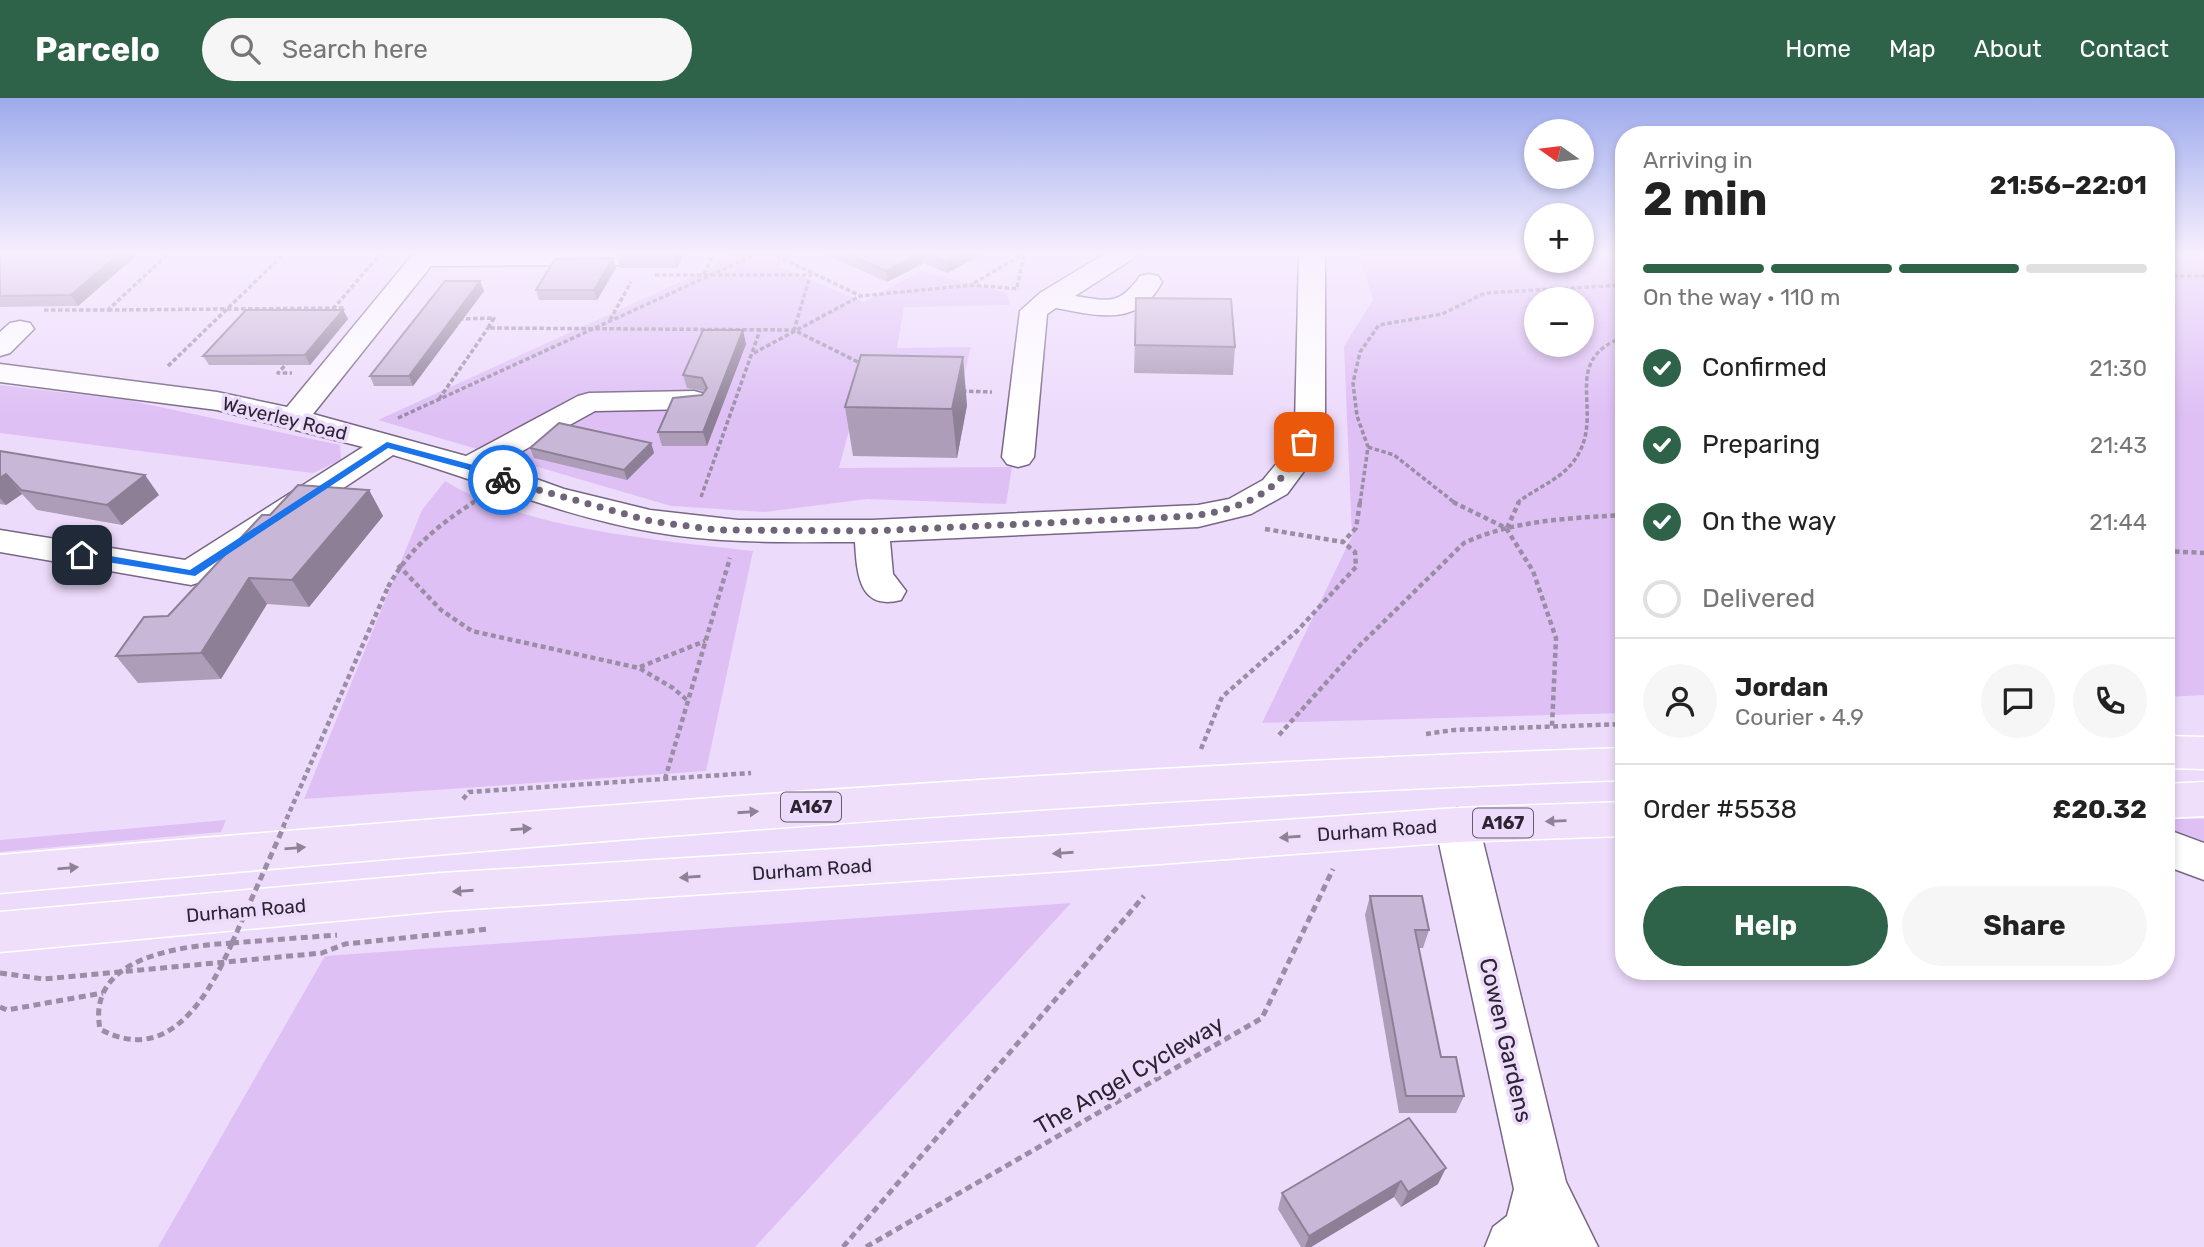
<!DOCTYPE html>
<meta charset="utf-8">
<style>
:root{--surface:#fff;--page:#f6f6f6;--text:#222;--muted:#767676;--line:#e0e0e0;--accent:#2e6349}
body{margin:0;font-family:Rubik,sans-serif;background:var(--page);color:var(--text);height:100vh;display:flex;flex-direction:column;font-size:26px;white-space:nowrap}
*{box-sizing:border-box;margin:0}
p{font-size:23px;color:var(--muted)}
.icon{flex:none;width:38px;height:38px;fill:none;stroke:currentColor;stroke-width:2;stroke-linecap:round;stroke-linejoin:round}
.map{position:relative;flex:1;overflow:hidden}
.sheet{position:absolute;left:1615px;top:28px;width:560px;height:854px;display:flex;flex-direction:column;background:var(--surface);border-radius:28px;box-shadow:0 4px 10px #0003}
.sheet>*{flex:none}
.needle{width:46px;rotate:284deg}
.buttons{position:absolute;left:1524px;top:21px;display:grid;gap:14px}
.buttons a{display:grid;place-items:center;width:70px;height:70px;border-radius:50%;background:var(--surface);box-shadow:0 4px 10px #0003;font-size:35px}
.pin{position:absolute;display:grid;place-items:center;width:60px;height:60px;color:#fff;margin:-30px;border-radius:14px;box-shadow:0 4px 10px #0006}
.courier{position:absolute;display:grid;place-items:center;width:70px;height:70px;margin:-35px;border:5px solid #1a73e8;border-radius:50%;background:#fff;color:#222;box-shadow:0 2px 9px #0007}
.head em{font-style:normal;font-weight:700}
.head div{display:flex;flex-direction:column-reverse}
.head{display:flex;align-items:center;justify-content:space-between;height:119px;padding:0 28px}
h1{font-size:46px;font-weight:700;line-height:52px}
.bar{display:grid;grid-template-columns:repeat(4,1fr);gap:10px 7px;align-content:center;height:84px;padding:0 28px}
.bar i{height:9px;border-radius:5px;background:var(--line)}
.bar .selected{background:var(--accent)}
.bar p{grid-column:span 4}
.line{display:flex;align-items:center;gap:18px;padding:0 28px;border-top:2px solid var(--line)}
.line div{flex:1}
.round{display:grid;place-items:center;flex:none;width:74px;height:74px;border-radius:37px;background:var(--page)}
ol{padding:0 28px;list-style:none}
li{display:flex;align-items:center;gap:21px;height:77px}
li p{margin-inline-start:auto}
li .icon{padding:7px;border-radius:50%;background:var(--accent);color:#fff;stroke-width:4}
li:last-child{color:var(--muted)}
li i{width:38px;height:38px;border:4px solid var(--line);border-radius:50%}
.action{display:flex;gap:14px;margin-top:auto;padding:14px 28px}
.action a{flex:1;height:80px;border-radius:42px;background:var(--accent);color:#fff;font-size:28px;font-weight:700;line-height:80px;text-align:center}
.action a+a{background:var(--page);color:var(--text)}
header{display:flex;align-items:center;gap:42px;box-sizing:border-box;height:98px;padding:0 35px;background:var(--accent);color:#fff}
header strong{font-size:33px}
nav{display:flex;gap:38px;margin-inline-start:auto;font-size:24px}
.search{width:490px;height:63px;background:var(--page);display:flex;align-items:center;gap:18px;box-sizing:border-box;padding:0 24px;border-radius:38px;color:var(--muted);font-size:26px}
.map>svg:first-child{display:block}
.green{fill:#dec0f5;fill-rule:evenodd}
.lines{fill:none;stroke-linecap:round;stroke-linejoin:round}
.minor-casing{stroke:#776784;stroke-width:3}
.major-casing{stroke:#fff;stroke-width:3}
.path-far2{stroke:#9a8da5;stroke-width:3.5;stroke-dasharray:4.5 2.5;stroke-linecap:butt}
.path-far1{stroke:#9a8da5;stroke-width:4.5;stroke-dasharray:5 3.5;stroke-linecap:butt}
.path{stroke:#9a8da5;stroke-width:5;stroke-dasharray:7 4.5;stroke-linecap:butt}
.minor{fill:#fff;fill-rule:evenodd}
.major{fill:#efdffb;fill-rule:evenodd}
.path-bridge-far1{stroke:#9a8da5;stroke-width:4.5;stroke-dasharray:5 3.5;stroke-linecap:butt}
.path-bridge{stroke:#9a8da5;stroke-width:5;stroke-dasharray:7 4.5;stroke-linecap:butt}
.wall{fill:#ad9db9}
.shaded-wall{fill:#8d8096}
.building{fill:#c9b7d7;stroke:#8d8096;stroke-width:2}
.oneway{fill:#8e8296}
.route{fill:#1a73e8}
.done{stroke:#706578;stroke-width:7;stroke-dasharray:0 12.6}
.labels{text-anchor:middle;stroke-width:7;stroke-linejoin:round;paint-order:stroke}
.shield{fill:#eddbfc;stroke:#665c6e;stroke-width:2}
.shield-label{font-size:18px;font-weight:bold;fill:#2c2531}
.street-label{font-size:19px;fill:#2c2531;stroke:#eddbfc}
.near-street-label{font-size:23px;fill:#2c2531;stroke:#eddbfc}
</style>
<header>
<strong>Parcelo</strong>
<div class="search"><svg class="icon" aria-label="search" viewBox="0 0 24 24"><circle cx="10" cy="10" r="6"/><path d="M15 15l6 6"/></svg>Search here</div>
<nav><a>Home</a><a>Map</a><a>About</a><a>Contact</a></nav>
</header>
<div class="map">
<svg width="2204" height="1149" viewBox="0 0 2204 1149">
<rect width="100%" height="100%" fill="#eddbfc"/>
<g class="green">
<polygon points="722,155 804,155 777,168 864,204 921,173 1007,195 1010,207 904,209 897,250 971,249 963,281 863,280 839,370 1012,369 1006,406 867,401 765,414 671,408 378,322 713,169"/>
<path d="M1359 155H1536V163H1582V155H1624V615L1262 625 1352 438 1344 248 1373 202ZM1536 201H1582V247H1536Z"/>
<polygon points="2167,155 2204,155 2204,597 2167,599"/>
<polygon points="0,287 127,302 340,347 341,362 313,375 0,335"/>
<path d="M445 383C523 431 663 443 753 453L706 673 304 701 422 412Z"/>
<polygon points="2167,721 2204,721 2204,748 2167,730"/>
<polygon points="226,722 221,734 0,754 0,742"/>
<polygon points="1071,805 755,1149 158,1149 325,858"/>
</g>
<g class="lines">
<g class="minor-casing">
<g id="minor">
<path d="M414 155H644L647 159 643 164 634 167 431 168 313 316 466 358 578 298 589 295 694 293 705 296 709 302 705 308 694 311 595 313 497 367 564 391 650 412 738 422H872L1198 407 1229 401 1263 382 1282 359 1295 327 1299 155H1325V327L1313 361 1287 396 1251 416 1198 429 890 443 893 476 906 493 901 502C858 513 857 474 855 444 788 444 721 446 653 434 564 419 479 382 393 357L204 483 191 487 0 454V432L185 462 363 349 217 312 0 284V266L217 294 287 309Z"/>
<path d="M1106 155H1138L1134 160 1075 198C1108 203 1119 208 1140 178L1149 176 1158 178 1162 184C1139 229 1098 218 1056 210L1047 216 1034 359 1029 366 1018 369 1007 366 1002 359 1020 213 1040 195Z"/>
<polygon points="20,223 30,225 34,231 10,255 0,258 0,234 10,225"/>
<polygon points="1457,710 1472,715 1479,727 1566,1084 1598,1149 1485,1149 1493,1129 1507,1118 1514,1091 1435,727 1442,715"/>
<polygon points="2166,731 2204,745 2204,782 2166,768"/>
</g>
</g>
<g class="major-casing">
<g id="major">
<polygon points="2166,638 2204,639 2204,671 2166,670"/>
<path d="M1624 650V682C1081 701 541 746 0 795V757C541 711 1081 668 1624 650Z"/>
<polygon points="2204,684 2204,718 2166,720 2166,686"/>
<polygon points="1624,704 1624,738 1457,744 1065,773 441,813 0,854 0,814 441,775 1065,737 1457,710"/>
</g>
</g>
<g class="path-far2">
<polyline points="770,155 861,198 972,187 1019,191"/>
<polyline points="811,175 794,232 862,266"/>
<polyline points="704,176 714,155"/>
<polyline points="655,177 811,177"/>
<polyline points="2166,178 2204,178"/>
<polyline points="974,185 1025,155"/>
<polyline points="1017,189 1024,157"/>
<polyline points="333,211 381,155"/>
<polyline points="44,212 108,212 169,155"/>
<polyline points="108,212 345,210"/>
<polyline points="459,221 494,220 488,230 794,232"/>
<polyline points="610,222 631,184"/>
<polyline points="754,255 860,198"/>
<polyline points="289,263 278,275 292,275"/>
<polyline points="168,268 285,155"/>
<polyline points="962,293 992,294"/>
<polyline points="439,301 488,230"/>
<polyline points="398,320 759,155"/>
<polyline points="1368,349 1394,357 1455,405"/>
<polyline points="701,399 760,232"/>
<polyline points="471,405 475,403"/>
<polyline points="1360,405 1368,349 1357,318 1353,285 1360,254 1379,227 1442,216 1485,195 1624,187"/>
<path d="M1517 405C1538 388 1565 381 1579 355 1603 310 1560 262 1624 239"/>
</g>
<g class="path-far1">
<polyline points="1453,404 1506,430 1533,473 1556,540 1552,628"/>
<polyline points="1507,430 1519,404"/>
<polyline points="1265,431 1343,444 1356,430 1360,404"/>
<polyline points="2166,453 2204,455"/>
<polyline points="398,467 441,512 472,533 639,570 673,590 688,603"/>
<path d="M388 489C409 451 438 427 474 404"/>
<polyline points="640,569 705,543"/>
<polyline points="1426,636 1454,632 1624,626"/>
<path d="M1279 637 1360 547 1464 445C1514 422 1570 420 1624 417"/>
<polyline points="1201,651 1222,599 1297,533 1356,469 1355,454 1343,444"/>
<polyline points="665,681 730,460"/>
<polyline points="463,701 469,694 751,675"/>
</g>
<g class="path">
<polyline points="0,875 44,881 322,855 345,846 489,831"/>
<polyline points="0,909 7,912 103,895"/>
<polyline points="843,1149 1144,798"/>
<polyline points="866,1149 1262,920 1333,771"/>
</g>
<use href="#minor" class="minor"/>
<use href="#major" class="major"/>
<polyline class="path-bridge-far1" points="283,729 388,489"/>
<g class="path-bridge">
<path d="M232 845C209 897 169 969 100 931 86 858 182 848 232 845Z"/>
<polyline points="232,845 284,728"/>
<polyline points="232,845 337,837"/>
</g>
</g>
<g class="wall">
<polygon points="0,155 139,155 78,208 0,209"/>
<polygon points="616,155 684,155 677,170 620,170"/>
<polygon points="823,155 985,155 947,175 924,165 887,184"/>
<polygon points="613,160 616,170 597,202 539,202 536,192"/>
<polygon points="480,183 484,193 413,288 374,288 370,278"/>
<polygon points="1136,200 1235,249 1233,277 1134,275"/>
<polygon points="343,212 348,221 310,267 209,267 203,258"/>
<polygon points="746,246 707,348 662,348 658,334 705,293 687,290 683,277"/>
<polygon points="967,307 957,360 853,358 845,309"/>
<polygon points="651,345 654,355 627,382 534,360 530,350"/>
<polygon points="0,353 159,397 122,427 37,412 22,396 6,407 0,406"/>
<polygon points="369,392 383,418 309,509 267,506 221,581 138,585 116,558 168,518 270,417"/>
<polygon points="1370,798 1429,832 1423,850 1418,850 1441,959 1464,998 1456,1015 1399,1015 1365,817"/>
<polygon points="1409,1020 1438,1086 1401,1109 1394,1099 1311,1149 1301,1149 1278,1111 1282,1095"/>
</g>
<g class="shaded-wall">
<polygon points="120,155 139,155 78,208 71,197"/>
<polygon points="673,155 684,155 677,170"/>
<polygon points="920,155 923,155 924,165 887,184 886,173"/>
<polygon points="963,155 985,155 947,175 946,164"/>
<polygon points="613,160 616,170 597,202 594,192"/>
<polygon points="480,183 484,193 413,288 409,278"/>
<polygon points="343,212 348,221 310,267 305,257"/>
<polygon points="743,232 746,246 707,348 703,334"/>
<polygon points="963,259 967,307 957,360 952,311"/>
<polygon points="651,345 654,355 627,382 624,372"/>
<polygon points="6,376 22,396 6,407 0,400 0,380"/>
<polygon points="145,377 159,397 122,427 107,407"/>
<polygon points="369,392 383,418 309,509 292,482"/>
<polygon points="249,480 267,506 221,581 201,555"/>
<polygon points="1446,1070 1438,1086 1401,1109 1408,1094"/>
<polygon points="1401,1083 1394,1099 1311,1149 1305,1149 1309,1138"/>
</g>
<g class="building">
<polygon points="0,155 120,155 71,197 0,198"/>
<polygon points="846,155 920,155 886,173"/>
<polygon points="926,155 963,155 946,164"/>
<polygon points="613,160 594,192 536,192 555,161"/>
<polygon points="445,183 480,183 409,278 370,278"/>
<polygon points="1136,200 1231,201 1235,249 1135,247"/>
<polygon points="246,212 343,212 305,257 203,258"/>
<polygon points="703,232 743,232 703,334 658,334 673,300 702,297 707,290 702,280 683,277"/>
<polygon points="861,257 963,259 952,311 845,309"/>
<polygon points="559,325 651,345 624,372 530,350"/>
<polygon points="0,353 145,377 107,407 21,392 6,376 0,380"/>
<polygon points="298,387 369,392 292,482 249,480 201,555 116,558 144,519 168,518 262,417 270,417"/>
<polygon points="1370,798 1422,798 1429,832 1415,832 1441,959 1456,959 1464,998 1406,998"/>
<polygon points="1409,1020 1446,1070 1408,1094 1401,1083 1309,1138 1282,1095"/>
</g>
<defs><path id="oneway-solid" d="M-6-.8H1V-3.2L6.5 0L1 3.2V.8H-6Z" transform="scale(1.75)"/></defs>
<g class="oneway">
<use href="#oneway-solid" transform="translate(748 714) rotate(-4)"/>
<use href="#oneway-solid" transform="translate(1556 723) rotate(178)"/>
<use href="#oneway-solid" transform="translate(521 731) rotate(-4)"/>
<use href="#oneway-solid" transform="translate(1290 739) rotate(176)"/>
<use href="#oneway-solid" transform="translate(295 750) rotate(-5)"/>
<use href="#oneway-solid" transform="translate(1063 755) rotate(176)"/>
<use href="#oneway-solid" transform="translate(68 770) rotate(-5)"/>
<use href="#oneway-solid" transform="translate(690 779) rotate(176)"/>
<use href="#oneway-solid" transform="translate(463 793) rotate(176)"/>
</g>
<linearGradient id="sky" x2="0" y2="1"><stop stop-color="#9daaec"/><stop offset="0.49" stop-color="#f7effe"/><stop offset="1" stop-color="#f7effe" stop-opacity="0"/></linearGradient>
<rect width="2204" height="316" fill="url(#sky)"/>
<polygon class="route" points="387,344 473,367 508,382 500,384 466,371 388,350 195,478 82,460 77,457 82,453 190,472"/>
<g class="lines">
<path class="done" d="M503 382 650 423 717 432 872 433 1173 419C1228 417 1282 400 1304 344"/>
</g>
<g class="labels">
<g class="shield">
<rect x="781" y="694.5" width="60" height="29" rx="5"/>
<rect x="1473" y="710.5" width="60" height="29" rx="5"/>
</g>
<g class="shield-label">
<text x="811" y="715">A167</text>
<text x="1503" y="731">A167</text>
</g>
<g class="street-label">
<text transform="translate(285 320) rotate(14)" y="7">Waverley Road</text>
<text transform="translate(1377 732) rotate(-4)" y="7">Durham Road</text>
<text transform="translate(812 771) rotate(-4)" y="7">Durham Road</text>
<text transform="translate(246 812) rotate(-5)" y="7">Durham Road</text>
</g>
<g class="near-street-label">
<text transform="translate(1506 942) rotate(77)" y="8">Cowen Gardens</text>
<text transform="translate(1129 977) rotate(-30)" y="8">The Angel Cycleway</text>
</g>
</g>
</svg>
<div class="buttons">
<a><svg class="needle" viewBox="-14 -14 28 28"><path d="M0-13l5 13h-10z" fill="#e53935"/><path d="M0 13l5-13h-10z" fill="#767676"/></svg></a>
<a>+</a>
<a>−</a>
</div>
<div class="pin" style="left:1304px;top:344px;background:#ea580c"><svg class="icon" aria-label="bag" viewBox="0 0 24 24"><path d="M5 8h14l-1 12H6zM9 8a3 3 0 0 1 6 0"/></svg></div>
<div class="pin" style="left:82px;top:457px;background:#1f2937"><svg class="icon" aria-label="home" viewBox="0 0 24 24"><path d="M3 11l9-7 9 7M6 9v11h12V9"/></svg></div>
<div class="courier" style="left:503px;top:382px"><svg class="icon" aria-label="bike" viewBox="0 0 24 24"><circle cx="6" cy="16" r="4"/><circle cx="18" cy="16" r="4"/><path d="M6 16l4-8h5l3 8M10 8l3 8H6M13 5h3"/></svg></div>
<section class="sheet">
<div class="head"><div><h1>2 min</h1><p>Arriving in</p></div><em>21:56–22:01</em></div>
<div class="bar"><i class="selected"></i><i class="selected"></i><i class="selected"></i><i></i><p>On the way · 110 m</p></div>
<ol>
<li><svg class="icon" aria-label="check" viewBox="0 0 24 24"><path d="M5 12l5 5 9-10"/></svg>Confirmed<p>21:30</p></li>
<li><svg class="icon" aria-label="check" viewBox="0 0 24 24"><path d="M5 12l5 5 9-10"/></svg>Preparing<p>21:43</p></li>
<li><svg class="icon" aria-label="check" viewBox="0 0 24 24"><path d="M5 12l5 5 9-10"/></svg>On the way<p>21:44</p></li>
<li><i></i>Delivered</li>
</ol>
<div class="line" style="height:126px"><a class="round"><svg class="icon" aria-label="person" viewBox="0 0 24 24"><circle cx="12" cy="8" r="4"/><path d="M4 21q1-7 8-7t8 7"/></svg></a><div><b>Jordan</b><p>Courier · 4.9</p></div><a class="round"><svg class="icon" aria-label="chat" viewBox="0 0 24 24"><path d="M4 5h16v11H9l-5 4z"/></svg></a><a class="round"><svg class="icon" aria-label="phone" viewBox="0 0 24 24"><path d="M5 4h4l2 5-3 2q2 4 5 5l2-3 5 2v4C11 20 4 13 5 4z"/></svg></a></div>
<div class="line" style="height:91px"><div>Order #5538</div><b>£20.32</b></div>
<div class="action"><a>Help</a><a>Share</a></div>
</section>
</div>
